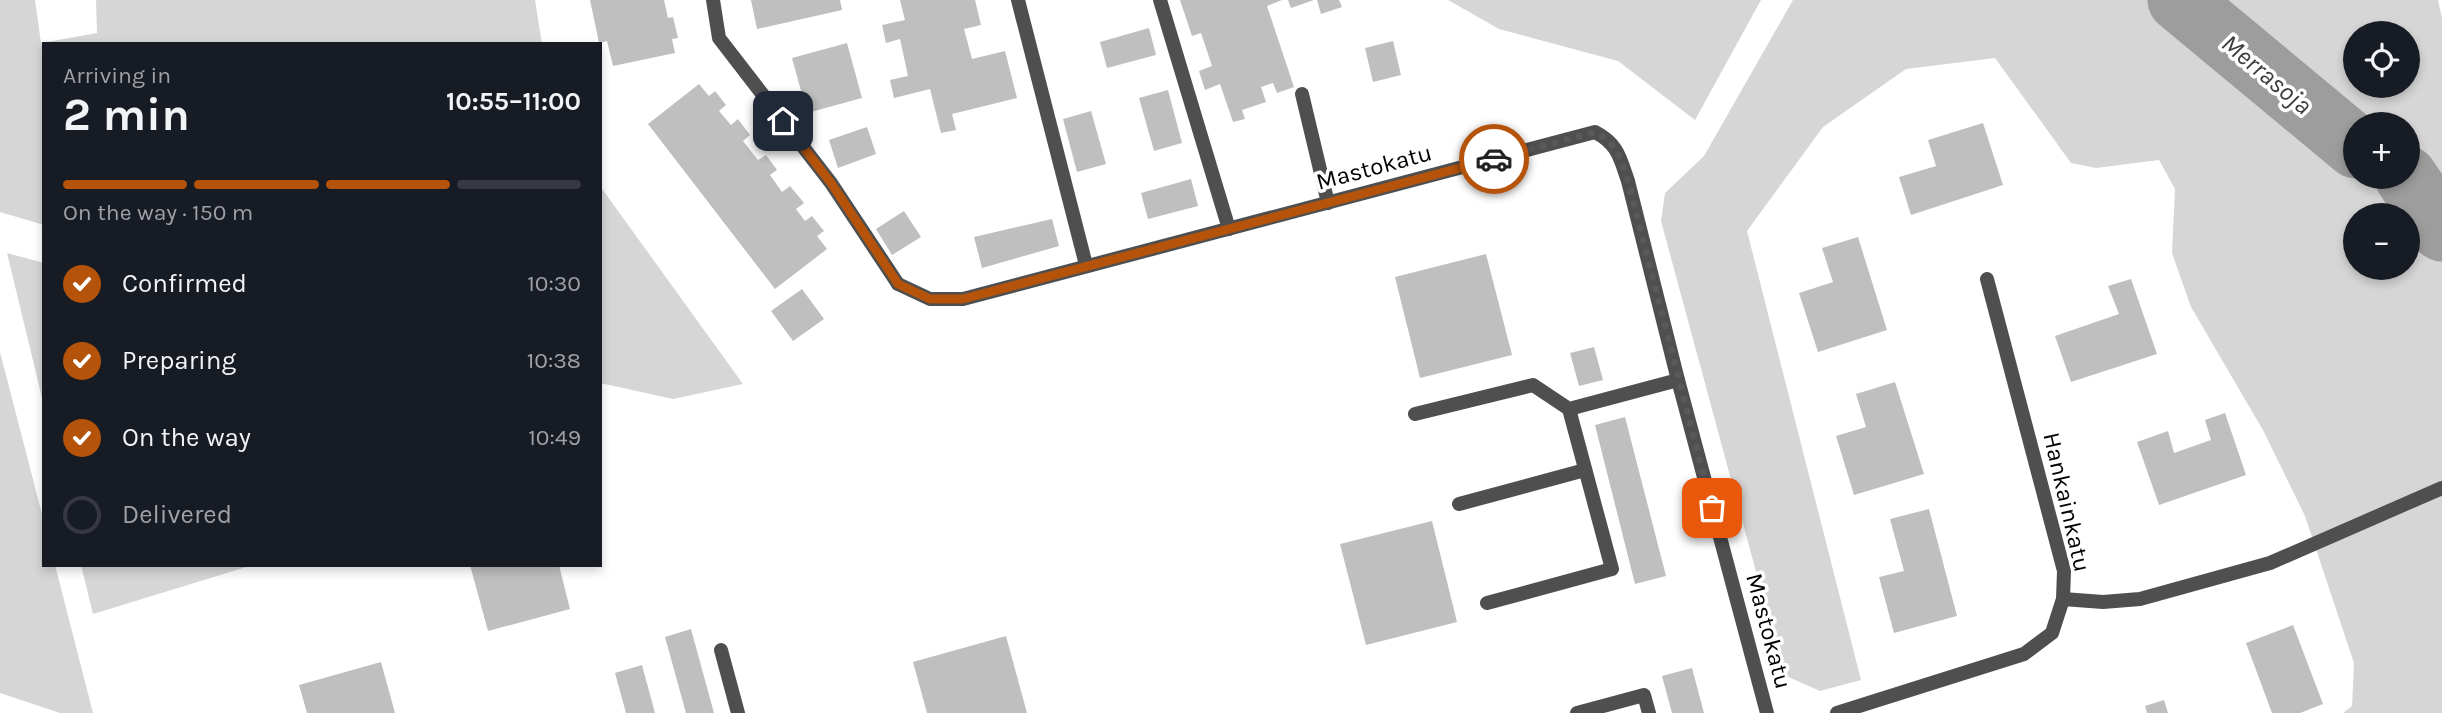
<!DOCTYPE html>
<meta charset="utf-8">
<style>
:root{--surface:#171b24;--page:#20242c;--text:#f1f3f6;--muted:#9ea1a6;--line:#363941;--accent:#b45309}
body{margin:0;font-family:Karla,sans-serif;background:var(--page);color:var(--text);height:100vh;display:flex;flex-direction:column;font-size:26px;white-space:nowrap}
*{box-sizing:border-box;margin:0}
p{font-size:23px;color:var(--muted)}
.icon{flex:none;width:38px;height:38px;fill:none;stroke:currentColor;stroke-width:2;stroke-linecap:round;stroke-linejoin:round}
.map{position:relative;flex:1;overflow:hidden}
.side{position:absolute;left:42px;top:42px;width:560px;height:525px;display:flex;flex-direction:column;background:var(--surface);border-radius:0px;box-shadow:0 4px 10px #0003}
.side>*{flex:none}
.fabs{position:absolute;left:2343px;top:21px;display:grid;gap:14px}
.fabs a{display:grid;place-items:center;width:77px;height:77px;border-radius:50%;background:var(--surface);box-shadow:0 4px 10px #0003;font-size:35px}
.pin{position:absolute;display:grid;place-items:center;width:60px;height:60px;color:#fff;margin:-30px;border-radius:14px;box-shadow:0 4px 10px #0006}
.courier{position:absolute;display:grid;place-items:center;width:70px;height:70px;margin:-35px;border:5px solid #b45309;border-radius:50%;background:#fff;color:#222;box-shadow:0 2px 9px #0007}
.overview em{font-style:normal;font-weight:700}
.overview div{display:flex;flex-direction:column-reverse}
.overview{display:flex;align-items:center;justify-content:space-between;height:119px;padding:0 21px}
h1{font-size:46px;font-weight:700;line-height:52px}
.bar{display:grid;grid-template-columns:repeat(4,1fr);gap:10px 7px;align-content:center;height:84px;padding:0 21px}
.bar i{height:9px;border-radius:5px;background:var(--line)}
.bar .selected{background:var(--accent)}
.bar p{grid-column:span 4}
ol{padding:0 21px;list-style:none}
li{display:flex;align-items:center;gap:21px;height:77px}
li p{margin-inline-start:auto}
li .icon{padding:7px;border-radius:50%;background:var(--accent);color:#fff;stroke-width:4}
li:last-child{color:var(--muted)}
li i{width:38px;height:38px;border:4px solid var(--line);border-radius:50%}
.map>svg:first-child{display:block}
.green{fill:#d6d6d6;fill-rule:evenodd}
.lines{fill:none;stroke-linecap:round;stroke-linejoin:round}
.river{stroke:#9d9d9d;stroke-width:63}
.building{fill:#bfbfbf}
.lane{stroke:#4f4f4f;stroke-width:14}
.street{stroke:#4f4f4f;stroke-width:14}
.done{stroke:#595959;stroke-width:7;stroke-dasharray:0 12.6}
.route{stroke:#b45309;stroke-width:9}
.labels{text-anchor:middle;stroke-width:7;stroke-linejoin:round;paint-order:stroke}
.street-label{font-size:24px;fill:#000;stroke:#fff}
.water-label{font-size:26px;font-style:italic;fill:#3e3e3e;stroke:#fff}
</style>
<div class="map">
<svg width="2442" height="713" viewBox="0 0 2442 713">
<rect width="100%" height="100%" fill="#fff"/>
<g class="green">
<polygon points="0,0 35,0 41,43 97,33 96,0 535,0 542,44 44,44 44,225 0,212"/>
<polygon points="1448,0 1761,0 1695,120 1618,61 1499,29"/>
<path d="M1793 0H2438L2442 18V713H2343L2352 706 2354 663 2305 516 2264 432 2191 307 2172 253 2175 189 2159 160 2096 168 2071 163 1995 58 1906 69 1823 127 1747 231 1861 680 1820 691 1784 675 1661 221 1665 193 1704 156ZM2356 33H2408V86H2356ZM2356 124H2408V177H2356ZM2356 215H2408V268H2356Z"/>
<polygon points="600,186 743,384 673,399 600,383"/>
<polygon points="7,253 44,263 44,406"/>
<polygon points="0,352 44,522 44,565 55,565 93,713 60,713 0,693"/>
<polygon points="81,565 253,565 93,614"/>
</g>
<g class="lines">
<g class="river">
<polyline points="2179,0 2356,147"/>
<polyline points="2406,177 2442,230"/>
</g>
</g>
<g class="building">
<polygon points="590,0 664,0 668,18 673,17 678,38 672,39 675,53 613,66 607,41 599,43"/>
<polygon points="751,0 840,0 842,10 757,29"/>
<polygon points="900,0 975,0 981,25 964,29 972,59 1005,51 1017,98 952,114 956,130 941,133 930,89 894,98 890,80 908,76 900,39 886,43 882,25 905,20"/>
<polygon points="1180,0 1282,0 1267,6 1294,87 1277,93 1273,83 1261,87 1266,102 1242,110 1245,119 1233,122 1220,84 1205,90 1199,71 1212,66 1201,33 1192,36"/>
<polygon points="1288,0 1314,0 1291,8"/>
<polygon points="1317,0 1339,0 1342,7 1321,14"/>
<polygon points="1149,28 1156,55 1107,68 1100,42"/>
<polygon points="1393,41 1401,75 1373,82 1365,48"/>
<polygon points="847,43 862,98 807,113 792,58"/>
<polygon points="699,84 709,96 715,91 726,105 719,111 731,125 738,119 750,135 743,141 758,160 766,155 777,170 770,175 782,192 790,186 804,203 796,209 805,221 812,216 824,231 817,236 827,249 775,289 648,124"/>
<polygon points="1168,90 1182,143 1154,151 1139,98"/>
<polygon points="1091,111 1106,164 1077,172 1063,119"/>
<polygon points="1983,123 2003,185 1911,215 1899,177 1936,166 1928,140"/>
<polygon points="867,127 876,154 838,168 829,140"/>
<polygon points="1191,179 1198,206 1148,219 1141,193"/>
<polygon points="904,211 921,237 892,255 876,229"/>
<polygon points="1052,219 1059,246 982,268 974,237"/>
<polygon points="1858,237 1887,330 1818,352 1799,293 1833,282 1822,248"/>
<polygon points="1486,254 1512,355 1420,378 1395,277"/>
<polygon points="2131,279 2157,354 2071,382 2055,336 2119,314 2108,286"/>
<polygon points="802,289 824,319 793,341 771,311"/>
<polygon points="1594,347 1603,380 1579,386 1570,353"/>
<polygon points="1895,382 1924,474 1854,495 1836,436 1866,427 1856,394"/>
<polygon points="2225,413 2246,475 2159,505 2137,442 2168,431 2174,453 2211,440 2205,420"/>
<polygon points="1625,417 1666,576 1635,584 1595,425"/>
<polygon points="1929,509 1957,616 1894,633 1879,577 1904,571 1890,519"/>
<polygon points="1432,521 1457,622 1366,645 1340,544"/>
<polygon points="470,565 559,565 570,609 488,631"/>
<polygon points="2293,625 2323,704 2300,713 2272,713 2246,643"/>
<polygon points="691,629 714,713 686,713 665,637"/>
<polygon points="1006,636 1027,713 927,713 913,662"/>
<polygon points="381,662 395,713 307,713 299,685"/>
<polygon points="642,665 655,713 626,713 615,673"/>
<polygon points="1692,668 1704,713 1672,713 1662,676"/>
<polygon points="2164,700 2168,713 2147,713 2145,706"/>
</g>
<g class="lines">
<g class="lane">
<polyline points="713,0 719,38 831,183 898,284"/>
<polyline points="1018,0 1086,265"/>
<polyline points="1160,0 1229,229"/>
<polyline points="1302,94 1328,203"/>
<polyline points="1415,414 1533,385 1569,409 1678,380"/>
<polyline points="1459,504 1585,470"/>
<polyline points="2063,599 2103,602 2140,599 2270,563 2442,488"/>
<polyline points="1487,603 1612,569 1569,409"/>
<polyline points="721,650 738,713"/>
<polyline points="1577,713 1644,695 1649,713"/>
</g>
<g class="street">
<path d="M898 284 930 299H963L1595 132C1618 144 1620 158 1628 181L1678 380 1767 713"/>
<polyline points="1837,713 2024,654 2052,633 2063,599 2064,571 1987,279"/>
</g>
</g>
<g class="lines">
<path class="done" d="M1494 159 1595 132C1618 144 1620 159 1628 181L1712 508"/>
<polyline class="route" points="783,121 831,183 898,284 930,299 963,299 1494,159"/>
</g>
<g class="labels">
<g class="street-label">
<text transform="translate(1374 167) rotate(-15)" y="8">Mastokatu</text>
<text transform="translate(2067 502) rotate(77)" y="8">Hankainkatu</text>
<text transform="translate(1769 631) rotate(75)" y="8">Mastokatu</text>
</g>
<g class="water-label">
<text transform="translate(2267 74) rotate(40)" y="9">Merrasoja</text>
</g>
</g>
</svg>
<div class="fabs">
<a><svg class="icon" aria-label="locate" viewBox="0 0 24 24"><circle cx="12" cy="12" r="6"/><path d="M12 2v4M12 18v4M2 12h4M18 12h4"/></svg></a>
<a>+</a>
<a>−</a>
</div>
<div class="pin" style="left:1712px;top:508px;background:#ea580c"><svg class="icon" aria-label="bag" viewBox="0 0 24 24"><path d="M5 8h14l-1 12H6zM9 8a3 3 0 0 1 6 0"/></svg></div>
<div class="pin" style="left:783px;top:121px;background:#1f2937"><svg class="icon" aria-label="home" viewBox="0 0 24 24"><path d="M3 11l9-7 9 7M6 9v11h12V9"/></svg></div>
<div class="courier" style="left:1494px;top:159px"><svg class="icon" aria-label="car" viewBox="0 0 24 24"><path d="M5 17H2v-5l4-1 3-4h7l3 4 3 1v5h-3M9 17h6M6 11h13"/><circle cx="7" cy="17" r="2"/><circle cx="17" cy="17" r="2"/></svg></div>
<section class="side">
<div class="overview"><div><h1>2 min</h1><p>Arriving in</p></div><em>10:55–11:00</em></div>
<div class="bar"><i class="selected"></i><i class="selected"></i><i class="selected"></i><i></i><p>On the way · 150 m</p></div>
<ol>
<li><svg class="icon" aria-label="check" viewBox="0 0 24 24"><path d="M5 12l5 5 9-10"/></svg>Confirmed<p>10:30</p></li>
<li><svg class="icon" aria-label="check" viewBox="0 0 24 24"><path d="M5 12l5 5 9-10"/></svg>Preparing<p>10:38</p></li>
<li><svg class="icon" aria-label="check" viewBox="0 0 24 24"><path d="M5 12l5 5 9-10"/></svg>On the way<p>10:49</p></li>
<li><i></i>Delivered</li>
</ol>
</section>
</div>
